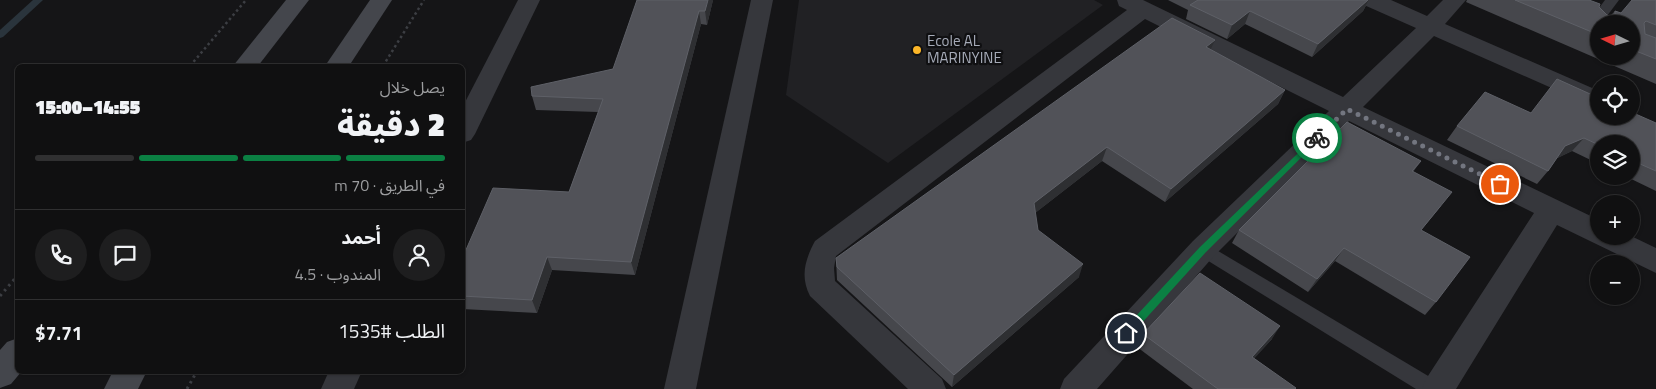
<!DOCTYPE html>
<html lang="ar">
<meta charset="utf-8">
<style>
:root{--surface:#101011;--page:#1e1e1f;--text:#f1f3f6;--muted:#9c9d9f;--line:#303031;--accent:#0b8043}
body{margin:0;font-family:"Titillium Web","Noto Sans Arabic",sans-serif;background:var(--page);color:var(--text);direction:rtl;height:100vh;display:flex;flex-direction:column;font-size:19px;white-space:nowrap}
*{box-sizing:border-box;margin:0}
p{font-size:16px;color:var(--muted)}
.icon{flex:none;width:28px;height:28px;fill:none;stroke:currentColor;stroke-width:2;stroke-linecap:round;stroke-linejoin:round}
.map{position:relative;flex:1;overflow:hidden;direction:ltr}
.drawer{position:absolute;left:15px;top:64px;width:450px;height:310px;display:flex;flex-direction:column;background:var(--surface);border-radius:8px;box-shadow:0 1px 4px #0004,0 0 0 1px var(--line);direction:rtl}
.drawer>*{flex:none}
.needle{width:32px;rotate:275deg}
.tools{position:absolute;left:1590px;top:15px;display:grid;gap:10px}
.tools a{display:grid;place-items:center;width:50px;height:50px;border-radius:50%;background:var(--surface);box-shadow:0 1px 4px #0004,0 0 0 1px var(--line);font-size:25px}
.pin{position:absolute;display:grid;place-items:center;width:42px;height:42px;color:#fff;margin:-21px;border:2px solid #fff;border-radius:50%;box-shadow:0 1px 5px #0007}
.courier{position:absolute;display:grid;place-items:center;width:50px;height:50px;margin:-25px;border:4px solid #0b8043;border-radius:50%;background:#fff;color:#222;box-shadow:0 1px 6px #0007}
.headline em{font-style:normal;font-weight:800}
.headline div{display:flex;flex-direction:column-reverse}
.headline{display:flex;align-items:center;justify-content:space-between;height:85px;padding:0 20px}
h1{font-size:32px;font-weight:800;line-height:38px}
.bar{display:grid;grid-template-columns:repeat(4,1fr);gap:8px 5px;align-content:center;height:60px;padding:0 20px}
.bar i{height:6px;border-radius:4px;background:var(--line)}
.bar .on{background:var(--accent)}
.bar p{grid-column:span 4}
.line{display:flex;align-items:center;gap:12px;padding:0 20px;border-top:1px solid var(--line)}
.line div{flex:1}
.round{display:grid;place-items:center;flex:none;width:52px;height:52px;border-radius:26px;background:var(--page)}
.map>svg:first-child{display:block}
.built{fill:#212124}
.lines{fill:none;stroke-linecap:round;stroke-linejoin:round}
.stream{fill:#2a343c;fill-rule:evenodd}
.path-far1{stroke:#3c3e43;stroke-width:2.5;stroke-dasharray:2.5 3;stroke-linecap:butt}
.path{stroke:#3c3e43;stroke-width:3;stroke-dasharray:2.5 4;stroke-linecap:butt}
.service{fill:#36373c;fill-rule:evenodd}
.minor{fill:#36373c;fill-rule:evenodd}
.secondary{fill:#44464c;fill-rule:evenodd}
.wall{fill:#46474c;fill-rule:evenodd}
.shaded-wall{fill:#2e2f32}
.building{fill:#515258;stroke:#5e6067}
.route{fill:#0b8043}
.done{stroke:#737680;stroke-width:5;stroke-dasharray:0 9}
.poi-dot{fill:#fcb628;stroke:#101012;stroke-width:2}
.labels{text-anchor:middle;stroke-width:4.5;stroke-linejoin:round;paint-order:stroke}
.poi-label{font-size:15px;fill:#a6abb8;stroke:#101012;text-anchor:start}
</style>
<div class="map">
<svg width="1656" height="389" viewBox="0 0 1656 389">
<rect width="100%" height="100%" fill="#151517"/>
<polygon class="built" points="799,0 1094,0 1103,5 888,163 786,95"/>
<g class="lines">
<polygon class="stream" points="33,0 43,0 3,37 0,38 0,30"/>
<g class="path-far1">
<polyline points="190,66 246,0"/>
<polyline points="383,66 424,0"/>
</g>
<g class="path">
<polyline points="0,296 18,275"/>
<polyline points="187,389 197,371"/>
</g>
<g class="service">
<polygon points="1605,0 1619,0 1601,24 1599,24 1599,33 1594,32 1587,24"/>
<polygon points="1203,242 1440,383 1443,389 1416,389 1197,254 1194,249 1197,244"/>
</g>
<g class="minor">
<polygon points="518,0 540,0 475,134 471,140 462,143 462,108"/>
<polygon points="751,0 773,0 696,389 664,389"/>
<path d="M1117 0H1143L1343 97 1416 28 1364 5 1361 0H1391L1427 16 1443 0H1466L1445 24 1599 91V109L1434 36 1363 107 1599 220V236H1631L1656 248V273L1557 225 1456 389H1422L1426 379 1534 213 1349 121 1213 257 1097 389H1060L1064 379 1193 241 1329 111 1145 19 836 256 834 268 835 281 942 379 946 389H908L810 296C800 276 805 260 815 241L1127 10 1119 6Z"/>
<polygon points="329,371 362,371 354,389 321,389"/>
</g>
<g class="secondary">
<polygon points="286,0 309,0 258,66 233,66"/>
<polygon points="370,0 392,0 349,66 325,66"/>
<polygon points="18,338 18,371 22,371 11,384 0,388 0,350 7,342"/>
<polygon points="113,371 147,371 138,389 104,389"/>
</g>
</g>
<g class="wall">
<polygon points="713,0 707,25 701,24 635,275 552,270 537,313 462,309 462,259 569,192 598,112 536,110 532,96 613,69"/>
<polygon points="1168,0 1369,0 1363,11 1312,57 1245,24 1227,39 1186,19 1188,10"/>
<path d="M1467 0H1589L1599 7 1607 15 1610 16 1615 11 1621 13 1656 0V84L1466 2ZM1599 24H1631V56H1599Z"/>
<polygon points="1211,50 1285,90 1278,104 1165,202 1102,161 1035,213 1038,230 1079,277 952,387 837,280 836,258"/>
<polygon points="1531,113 1656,123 1656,191 1625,176 1631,176 1631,144 1599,144 1599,164 1572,151 1557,158 1548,171 1537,184 1447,140 1457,126"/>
<polygon points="1421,161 1413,172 1441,206 1421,230 1436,302 1425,315 1335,261 1308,292 1232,243 1239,230"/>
<polygon points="1143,334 1272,339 1254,358 1295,389 1193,389 1137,347"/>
</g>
<g class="shaded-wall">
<polygon points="708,0 713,0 707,25 705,11"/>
<polygon points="1368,0 1369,0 1363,11 1312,57 1318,44"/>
<polygon points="699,11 701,24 635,275 631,262"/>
<polygon points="1250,11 1245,24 1227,39 1232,25"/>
<polygon points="1215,40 1209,53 1206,47"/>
<polygon points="1285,90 1278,104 1165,202 1171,189"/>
<polygon points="1584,138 1572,151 1554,160 1565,146"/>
<polygon points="1107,147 1102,161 1030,217 1034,203"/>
<polygon points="1344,248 1335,261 1308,292 1317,279"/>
<polygon points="547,257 552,270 537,313 532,300"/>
<polygon points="1083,264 1079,277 952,387 954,375"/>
<polygon points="1280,326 1272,339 1244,370 1252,357"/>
</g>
<g class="building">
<polygon points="637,0 708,0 705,11 699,11 631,262 547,257 532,300 462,296 462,259 493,188 569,192 603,99 532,96 531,87 613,69"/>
<polygon points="1198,0 1368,0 1318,44 1250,11 1232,25 1190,5"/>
<polygon points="1515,0 1589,0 1600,4 1599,7 1607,15 1613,17 1615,15 1615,11 1621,13 1632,0 1656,0 1656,25 1646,21 1644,23 1645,34 1656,38 1656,59 1631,49 1631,24 1599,24 1599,35"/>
<polygon points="1172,18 1215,40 1206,47 1285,90 1171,189 1107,147 1034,203 1038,230 1083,264 954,375 837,267 836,258"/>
<polygon points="1557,79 1599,98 1599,116 1631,116 1631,112 1656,123 1656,171 1631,160 1631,144 1599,144 1599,145 1584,138 1565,146 1548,171 1457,126 1485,92 1531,113"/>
<polygon points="1347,122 1421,161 1412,171 1452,192 1421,230 1470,257 1436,302 1344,248 1317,279 1239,230"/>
<polygon points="1200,273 1280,326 1252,357 1296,388 1295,389 1218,389 1143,334"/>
</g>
<polygon class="route" points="1317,135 1320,136 1320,139 1206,252 1130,336 1123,336 1123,330 1200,247"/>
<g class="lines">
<polyline class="done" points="1317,138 1347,109 1500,184"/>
</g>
<circle class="poi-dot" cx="917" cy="50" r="5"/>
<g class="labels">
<g class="poi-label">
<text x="927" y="46">Ecole AL<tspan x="927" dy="17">MARINYINE</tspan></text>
</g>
</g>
</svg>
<div class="tools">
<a><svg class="needle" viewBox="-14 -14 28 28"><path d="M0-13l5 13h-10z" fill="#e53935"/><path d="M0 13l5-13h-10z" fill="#9c9d9f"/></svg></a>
<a><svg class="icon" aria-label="locate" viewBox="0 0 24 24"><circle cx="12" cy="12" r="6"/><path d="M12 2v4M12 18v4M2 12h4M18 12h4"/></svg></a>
<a><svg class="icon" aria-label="layers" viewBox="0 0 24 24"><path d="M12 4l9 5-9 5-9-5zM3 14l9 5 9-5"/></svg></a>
<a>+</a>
<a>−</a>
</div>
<div class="pin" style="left:1500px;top:184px;background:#ea580c"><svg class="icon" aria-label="bag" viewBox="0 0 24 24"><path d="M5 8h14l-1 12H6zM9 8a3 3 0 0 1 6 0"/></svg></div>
<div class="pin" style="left:1126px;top:333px;background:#1f2937"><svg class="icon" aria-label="home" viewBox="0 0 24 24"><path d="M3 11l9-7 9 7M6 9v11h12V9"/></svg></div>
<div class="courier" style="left:1317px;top:138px"><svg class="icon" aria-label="bike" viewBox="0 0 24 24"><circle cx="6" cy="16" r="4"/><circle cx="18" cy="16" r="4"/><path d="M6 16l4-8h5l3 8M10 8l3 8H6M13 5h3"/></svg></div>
<section class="drawer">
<div class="headline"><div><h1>2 دقيقة</h1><p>يصل خلال</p></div><em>14:55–15:00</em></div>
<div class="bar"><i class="on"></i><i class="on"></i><i class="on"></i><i></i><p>في الطريق · 70 m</p></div>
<div class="line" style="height:90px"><a class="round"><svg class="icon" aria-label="person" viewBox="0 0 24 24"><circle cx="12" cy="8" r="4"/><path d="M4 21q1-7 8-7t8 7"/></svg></a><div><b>أحمد</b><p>المندوب · 4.5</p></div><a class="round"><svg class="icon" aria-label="chat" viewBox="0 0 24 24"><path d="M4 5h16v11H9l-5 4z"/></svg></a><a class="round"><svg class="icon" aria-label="phone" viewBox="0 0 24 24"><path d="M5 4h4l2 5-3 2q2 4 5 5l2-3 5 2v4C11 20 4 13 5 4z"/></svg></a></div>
<div class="line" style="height:65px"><div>الطلب #1535</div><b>$7.71</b></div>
</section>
</div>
